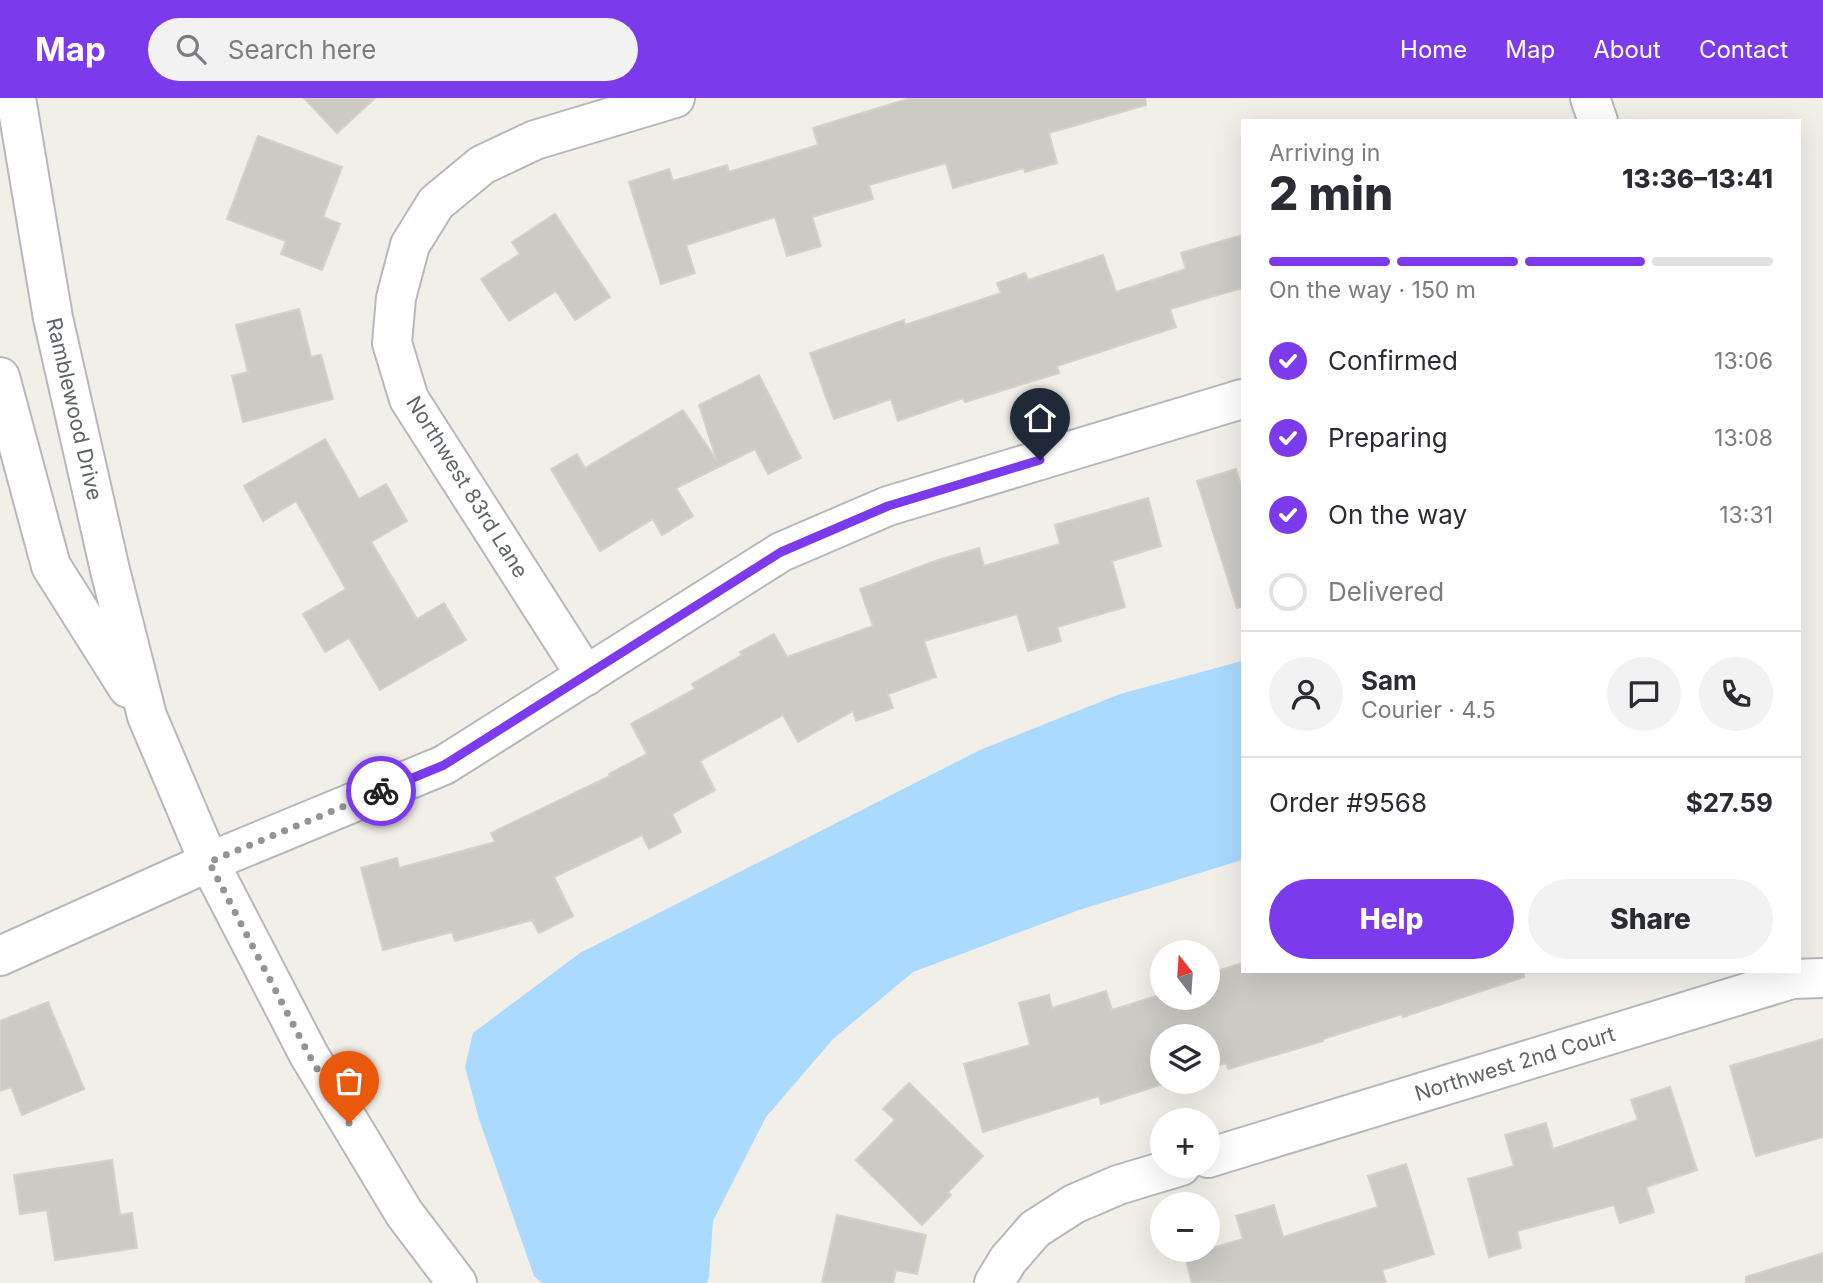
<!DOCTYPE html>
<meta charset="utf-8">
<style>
:root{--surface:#fff;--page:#f2f2f3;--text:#2b2b33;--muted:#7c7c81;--line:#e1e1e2;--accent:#7c3aed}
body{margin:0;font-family:Inter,sans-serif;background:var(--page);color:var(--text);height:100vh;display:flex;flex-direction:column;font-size:26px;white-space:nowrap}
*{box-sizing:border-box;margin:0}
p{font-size:23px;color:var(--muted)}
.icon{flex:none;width:38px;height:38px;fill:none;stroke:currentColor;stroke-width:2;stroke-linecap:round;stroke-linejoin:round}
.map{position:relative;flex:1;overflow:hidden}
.panel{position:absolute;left:1241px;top:21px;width:560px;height:854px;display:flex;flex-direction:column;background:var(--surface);border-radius:0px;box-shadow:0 7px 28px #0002}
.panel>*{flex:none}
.needle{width:46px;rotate:343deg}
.buttons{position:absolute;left:1150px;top:842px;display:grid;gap:14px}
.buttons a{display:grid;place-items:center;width:70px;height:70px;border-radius:50%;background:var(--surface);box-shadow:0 7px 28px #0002;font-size:35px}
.pin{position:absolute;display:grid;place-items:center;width:60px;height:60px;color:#fff;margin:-72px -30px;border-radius:50% 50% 50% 0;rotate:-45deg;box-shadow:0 0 7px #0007}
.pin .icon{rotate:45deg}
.courier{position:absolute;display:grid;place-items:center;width:70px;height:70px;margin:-35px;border:5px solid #7c3aed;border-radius:50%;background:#fff;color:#222;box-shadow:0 2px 9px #0007}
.overview em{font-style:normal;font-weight:800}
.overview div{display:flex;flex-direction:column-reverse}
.overview{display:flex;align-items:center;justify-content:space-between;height:119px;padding:0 28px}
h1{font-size:46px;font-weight:800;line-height:52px}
.bar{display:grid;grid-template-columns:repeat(4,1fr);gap:10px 7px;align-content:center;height:84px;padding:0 28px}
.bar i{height:9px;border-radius:5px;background:var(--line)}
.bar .active{background:var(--accent)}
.bar p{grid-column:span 4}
.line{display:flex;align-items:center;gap:18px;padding:0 28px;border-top:2px solid var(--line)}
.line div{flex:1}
.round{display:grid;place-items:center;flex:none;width:74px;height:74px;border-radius:37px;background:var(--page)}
ol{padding:0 28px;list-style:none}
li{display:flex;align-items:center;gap:21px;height:77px}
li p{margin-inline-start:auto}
li .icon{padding:7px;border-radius:50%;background:var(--accent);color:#fff;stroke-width:4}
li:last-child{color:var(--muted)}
li i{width:38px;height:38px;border:4px solid var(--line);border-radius:50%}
.action{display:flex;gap:14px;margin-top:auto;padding:14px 28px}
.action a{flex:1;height:80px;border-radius:42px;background:var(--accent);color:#fff;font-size:28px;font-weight:800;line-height:80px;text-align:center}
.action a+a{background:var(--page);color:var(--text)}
header{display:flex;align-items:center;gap:42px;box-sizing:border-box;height:98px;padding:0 35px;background:var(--accent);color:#fff}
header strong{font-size:33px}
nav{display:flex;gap:38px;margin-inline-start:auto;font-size:24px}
.search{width:490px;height:63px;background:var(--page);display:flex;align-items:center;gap:18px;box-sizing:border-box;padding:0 24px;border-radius:38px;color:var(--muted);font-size:26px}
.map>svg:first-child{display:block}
.water{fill:#aadaff}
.building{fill:#cccac5;stroke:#d6d1c6;stroke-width:2}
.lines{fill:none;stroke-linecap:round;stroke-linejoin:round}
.minor-casing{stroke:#b5b8bc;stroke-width:42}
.minor{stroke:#fff;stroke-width:38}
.done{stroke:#929495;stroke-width:7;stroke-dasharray:0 12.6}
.route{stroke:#7c3aed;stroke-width:9}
.labels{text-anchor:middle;stroke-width:5;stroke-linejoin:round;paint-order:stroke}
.street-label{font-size:21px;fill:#5f6368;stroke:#fff}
</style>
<header>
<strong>Map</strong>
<div class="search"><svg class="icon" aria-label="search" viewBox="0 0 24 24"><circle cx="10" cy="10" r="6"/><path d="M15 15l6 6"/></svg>Search here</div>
<nav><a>Home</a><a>Map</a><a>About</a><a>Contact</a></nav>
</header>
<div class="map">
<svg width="1823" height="1185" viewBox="0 0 1823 1185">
<rect width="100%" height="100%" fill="#f1efe8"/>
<polygon class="water" points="1242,563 1242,762 1079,812 913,874 833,941 766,1019 713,1123 709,1179 707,1185 542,1185 534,1178 479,1021 465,969 473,935 580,855 980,652 1120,596"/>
<g class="building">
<polygon points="304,0 375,0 337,35"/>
<polygon points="911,0 1145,0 1146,7 1049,35 1057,65 1025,74 1024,70 953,90 946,65 869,87 873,101 812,119 821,148 787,158 775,119 686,147 695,175 661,186 629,84 669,71 673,83 727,67 729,74 818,47 813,30"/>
<polygon points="258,38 342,69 323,119 340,126 322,172 281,156 286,143 227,121"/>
<polygon points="555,116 610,199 575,222 556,193 509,223 481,181 520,156 512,144"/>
<polygon points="1242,137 1242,190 1170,211 1176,229 1057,268 1059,275 965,304 963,300 898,323 891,301 834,321 810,255 904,222 905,227 1001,195 997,185 1025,175 1028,182 1103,157 1116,194 1186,171 1181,155"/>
<polygon points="299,211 311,259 321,257 333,301 243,324 232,278 248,274 236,227"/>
<polygon points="759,277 801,360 768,376 755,351 676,390 693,418 662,437 653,421 600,453 551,371 577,356 585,370 683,312 717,363 699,307"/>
<polygon points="325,341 359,401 386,386 407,423 371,444 417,521 444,505 466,542 380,592 349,540 325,554 303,516 346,491 296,403 263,423 244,388"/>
<polygon points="1236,371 1242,391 1242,509 1237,510 1197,383"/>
<polygon points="1148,400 1161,448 1112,463 1125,509 1057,529 1061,543 1028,553 1017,516 924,543 936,579 888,596 893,610 856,623 853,613 798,644 783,617 700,663 715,692 672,716 681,734 649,751 642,737 554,779 573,818 539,835 532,822 455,843 452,834 383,852 361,770 397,760 399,770 495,744 491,735 610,678 609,676 647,656 631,626 695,591 692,586 742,557 740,554 774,536 787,559 873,528 860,491 938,462 979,450 984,468 1060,446 1055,427"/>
<polygon points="1242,865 1242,873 1524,873 1524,879 1403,919 1402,916 1323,941 1323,943 1228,971 1226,965 1208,971 1208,938 1162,938 1162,984 1169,984 1101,1006 1099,998 983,1034 964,966 1030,947 1019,905 1049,897 1052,910 1106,893 1112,912 1162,896 1162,900 1208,900 1208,876"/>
<polygon points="48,904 84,991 22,1017 11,989 0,993 0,923"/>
<polygon points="1823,941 1823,1039 1756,1058 1730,968"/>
<polygon points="909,985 983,1058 948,1094 951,1097 922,1127 856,1062 895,1022 883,1011"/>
<polygon points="1670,989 1697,1072 1646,1089 1654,1114 1620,1125 1614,1107 1517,1133 1521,1150 1489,1159 1468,1081 1514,1068 1505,1037 1546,1025 1553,1051 1638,1022 1631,1002"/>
<polygon points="112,1062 120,1117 132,1115 137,1150 55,1162 47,1112 20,1116 14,1077"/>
<polygon points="1406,1066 1434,1156 1382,1172 1386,1185 1192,1185 1185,1158 1243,1141 1236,1118 1274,1107 1283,1139 1378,1109 1368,1078"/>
<polygon points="837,1117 926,1137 917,1176 896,1172 893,1185 822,1185"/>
<polygon points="1823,1155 1823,1185 1746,1185 1746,1179"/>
</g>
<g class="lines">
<g class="minor-casing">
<g id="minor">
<polyline points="16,0 53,220 110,472 147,618 209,764 309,957 404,1115 457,1185"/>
<polyline points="1590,0 1598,23"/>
<polyline points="0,279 51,468 128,590"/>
<polyline points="586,578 409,301 392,245 396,200 410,147 436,105 482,67 535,42 675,0"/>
<polyline points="0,858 209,764 444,667 781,454 888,408 1242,301"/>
<polyline points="1208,1060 1792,881 1823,880"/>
<polyline points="994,1185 1008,1162 1035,1131 1074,1106 1118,1087 1181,1068"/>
</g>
</g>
<use href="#minor" class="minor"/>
</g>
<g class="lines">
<polyline class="done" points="349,1025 309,957 209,764 381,693"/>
<polyline class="route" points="381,693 444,667 781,454 888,408 1040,362"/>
</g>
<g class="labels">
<g class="street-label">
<text transform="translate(74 311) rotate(77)" y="7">Ramblewood Drive</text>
<text transform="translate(467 389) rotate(58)" y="7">Northwest 83rd Lane</text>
<text transform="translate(1515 966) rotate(-17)" y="7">Northwest 2nd Court</text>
</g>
</g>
</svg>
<div class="buttons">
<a><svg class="needle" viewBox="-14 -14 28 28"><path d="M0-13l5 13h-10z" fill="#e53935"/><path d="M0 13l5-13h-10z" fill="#7c7c81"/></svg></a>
<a><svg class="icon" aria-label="layers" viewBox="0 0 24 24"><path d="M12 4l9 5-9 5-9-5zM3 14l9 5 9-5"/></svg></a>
<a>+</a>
<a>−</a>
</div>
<div class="pin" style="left:349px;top:1025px;background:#ea580c"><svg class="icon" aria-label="bag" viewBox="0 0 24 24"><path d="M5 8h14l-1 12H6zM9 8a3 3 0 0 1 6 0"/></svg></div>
<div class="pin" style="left:1040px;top:362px;background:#1f2937"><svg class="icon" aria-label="home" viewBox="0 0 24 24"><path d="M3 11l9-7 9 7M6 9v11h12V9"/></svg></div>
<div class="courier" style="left:381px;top:693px"><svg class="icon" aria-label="bike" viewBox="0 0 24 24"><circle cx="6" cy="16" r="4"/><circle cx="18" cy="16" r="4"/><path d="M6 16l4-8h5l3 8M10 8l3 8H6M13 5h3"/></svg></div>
<section class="panel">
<div class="overview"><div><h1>2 min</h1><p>Arriving in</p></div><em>13:36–13:41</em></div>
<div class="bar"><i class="active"></i><i class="active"></i><i class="active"></i><i></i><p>On the way · 150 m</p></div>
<ol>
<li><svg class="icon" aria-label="check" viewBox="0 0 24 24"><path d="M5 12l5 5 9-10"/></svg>Confirmed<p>13:06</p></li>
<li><svg class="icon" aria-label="check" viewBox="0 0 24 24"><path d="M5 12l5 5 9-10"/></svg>Preparing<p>13:08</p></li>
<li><svg class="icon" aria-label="check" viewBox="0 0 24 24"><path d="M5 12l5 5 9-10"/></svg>On the way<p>13:31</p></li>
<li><i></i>Delivered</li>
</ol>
<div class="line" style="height:126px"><a class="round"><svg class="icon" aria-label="person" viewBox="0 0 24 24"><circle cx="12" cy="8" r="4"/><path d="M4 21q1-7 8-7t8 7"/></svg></a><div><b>Sam</b><p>Courier · 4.5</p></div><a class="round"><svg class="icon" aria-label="chat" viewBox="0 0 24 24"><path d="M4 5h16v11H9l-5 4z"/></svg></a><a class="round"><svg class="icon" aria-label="phone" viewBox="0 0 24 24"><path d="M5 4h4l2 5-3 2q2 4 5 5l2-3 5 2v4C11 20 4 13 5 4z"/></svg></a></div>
<div class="line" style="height:91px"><div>Order #9568</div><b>$27.59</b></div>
<div class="action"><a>Help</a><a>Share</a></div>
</section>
</div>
